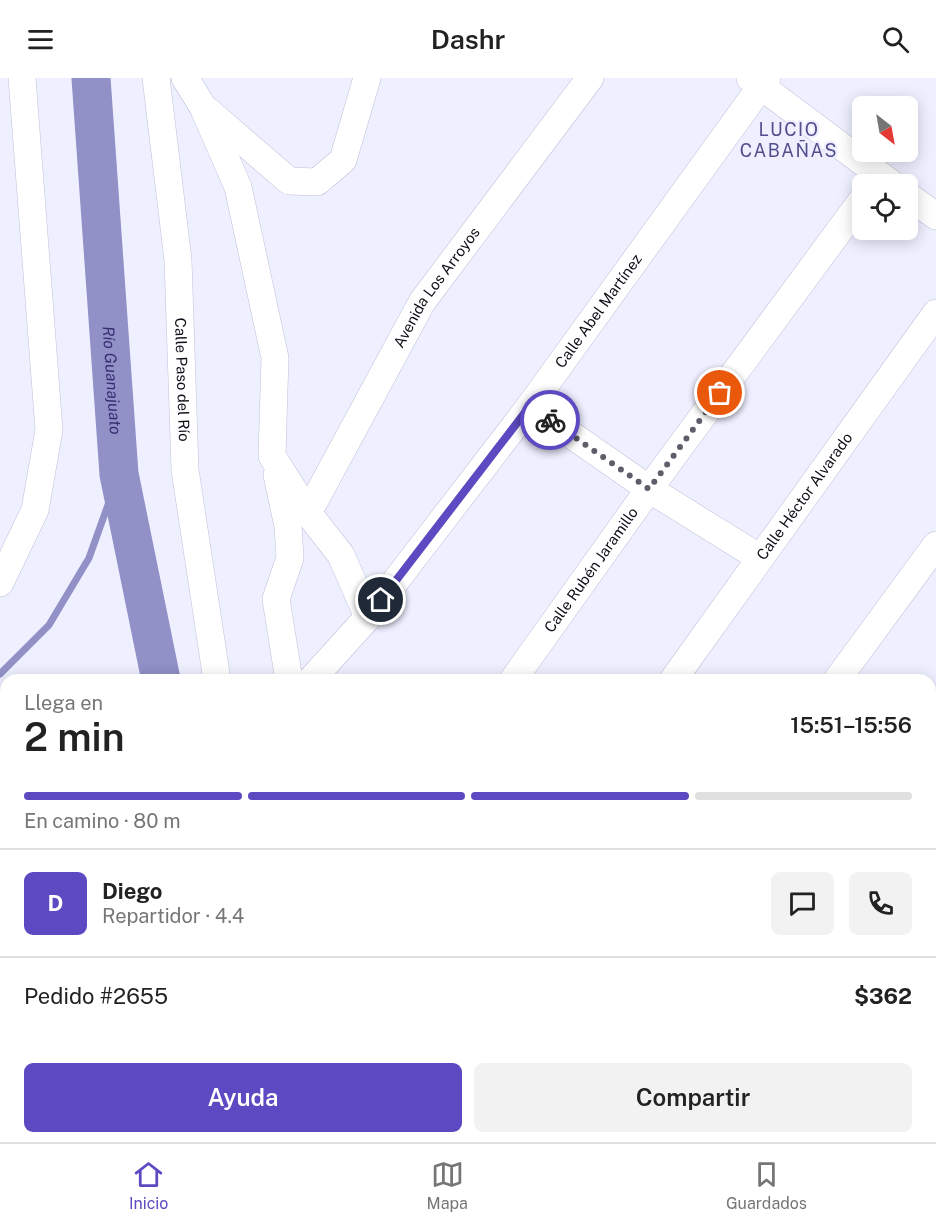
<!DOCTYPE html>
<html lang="es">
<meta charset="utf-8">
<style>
:root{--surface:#fff;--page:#f2f2f2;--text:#222;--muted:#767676;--line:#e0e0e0;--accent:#5d49c1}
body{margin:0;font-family:"Public Sans",sans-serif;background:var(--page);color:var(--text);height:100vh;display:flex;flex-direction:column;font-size:22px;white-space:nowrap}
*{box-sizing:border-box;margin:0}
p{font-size:20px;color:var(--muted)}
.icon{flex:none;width:33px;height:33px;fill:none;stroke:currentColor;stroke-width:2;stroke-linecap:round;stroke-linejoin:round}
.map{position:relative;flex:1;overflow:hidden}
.details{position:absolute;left:0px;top:596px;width:936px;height:470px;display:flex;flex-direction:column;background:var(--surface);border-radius:18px 18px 0 0;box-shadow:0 3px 15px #0003}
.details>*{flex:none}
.needle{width:39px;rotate:149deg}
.buttons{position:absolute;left:852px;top:18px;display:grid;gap:12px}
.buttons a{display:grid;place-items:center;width:66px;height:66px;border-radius:9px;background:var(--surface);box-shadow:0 3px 15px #0003;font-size:30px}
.pin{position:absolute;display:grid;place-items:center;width:51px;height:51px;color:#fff;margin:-26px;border:3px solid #fff;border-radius:50%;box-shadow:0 2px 6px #0007}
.courier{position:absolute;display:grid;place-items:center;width:60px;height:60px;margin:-30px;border:4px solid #5d49c1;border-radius:50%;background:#fff;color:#222;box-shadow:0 2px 8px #0007}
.head em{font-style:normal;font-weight:600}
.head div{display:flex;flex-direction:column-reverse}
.head{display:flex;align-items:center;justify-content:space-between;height:102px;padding:0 24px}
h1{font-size:39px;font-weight:600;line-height:45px}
.bar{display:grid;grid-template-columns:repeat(4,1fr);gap:9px 6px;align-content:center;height:72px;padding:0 24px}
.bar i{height:8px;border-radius:4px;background:var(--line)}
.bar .current{background:var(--accent)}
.bar p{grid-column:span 4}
.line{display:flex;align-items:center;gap:15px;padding:0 24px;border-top:2px solid var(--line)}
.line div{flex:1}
.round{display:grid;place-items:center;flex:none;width:63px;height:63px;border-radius:9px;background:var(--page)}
.cta{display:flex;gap:12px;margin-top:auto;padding:12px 24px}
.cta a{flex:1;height:69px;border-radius:9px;background:var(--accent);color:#fff;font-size:24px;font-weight:600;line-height:69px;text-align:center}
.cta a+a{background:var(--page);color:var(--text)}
header{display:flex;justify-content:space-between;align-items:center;height:78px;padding:0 24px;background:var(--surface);font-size:27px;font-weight:600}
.menu{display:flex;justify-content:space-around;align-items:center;height:84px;border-top:2px solid var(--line);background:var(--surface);font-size:16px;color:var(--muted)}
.menu a{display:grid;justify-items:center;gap:3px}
.menu .current{color:var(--accent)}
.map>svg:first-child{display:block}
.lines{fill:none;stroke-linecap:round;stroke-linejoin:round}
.stream{stroke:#9190c7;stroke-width:7}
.river{stroke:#9190c7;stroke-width:39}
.minor-casing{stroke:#c0c0da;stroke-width:28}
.path{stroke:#9f9fad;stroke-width:4;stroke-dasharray:3 4.5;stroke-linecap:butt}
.minor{stroke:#fff;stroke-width:27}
.done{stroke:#5e5d69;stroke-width:6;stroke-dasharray:0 10.8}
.route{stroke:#5d49c1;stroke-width:8}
.labels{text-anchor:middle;stroke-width:4.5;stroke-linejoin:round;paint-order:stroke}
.street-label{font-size:15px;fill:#100f18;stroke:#eeefff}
.water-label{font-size:16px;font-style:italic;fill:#372e71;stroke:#eeefff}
.quarter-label{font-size:18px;letter-spacing:1.5px;fill:#524d8b;stroke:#eeefff}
</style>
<header><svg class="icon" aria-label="menu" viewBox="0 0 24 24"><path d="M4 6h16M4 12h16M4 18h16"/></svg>Dashr<svg class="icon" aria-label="search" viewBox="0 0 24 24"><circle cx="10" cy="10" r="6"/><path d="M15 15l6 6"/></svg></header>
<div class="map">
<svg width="936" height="1064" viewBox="0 0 936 1064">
<rect width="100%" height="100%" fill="#eeefff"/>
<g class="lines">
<polyline class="stream" points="0,596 49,547 89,480 119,396"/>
<g class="river">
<path id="s1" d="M91 0 119 396 161 602"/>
<polyline points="231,1059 232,1064"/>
</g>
<g class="minor-casing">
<g id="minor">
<path id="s2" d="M156 0 178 182 185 392 217 602"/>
<polyline points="185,0 203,29 238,109 275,280 272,378 308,435 341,477 368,539"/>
<polyline points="750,0 892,106"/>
<polyline points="208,33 289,103 317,104 343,82 367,0"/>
<polyline points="908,118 936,138"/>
<polyline points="530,328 649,411 760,480"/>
<polyline points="277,397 288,448 290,480 276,521 289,602"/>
<path id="s3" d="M308 435 422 224 590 0"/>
<polyline points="0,505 35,432 49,352 22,0"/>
<path id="s4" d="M311 602 368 539 530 328 767 0"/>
<path id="s5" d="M513 602 649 411 862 122"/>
<path id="s6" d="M673 602 936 235"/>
<polyline points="837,602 936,467"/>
<polyline points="930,722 936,714"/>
<polyline points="0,812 6,806"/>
<polyline points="0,893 6,898"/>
<polyline points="930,938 936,942"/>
<polyline points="286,1059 287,1064"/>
<polyline points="344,1059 345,1064"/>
<polyline points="62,1064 66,1059"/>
<polyline points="488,1064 492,1059"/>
<polyline points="676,1064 679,1059"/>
<polyline points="840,1064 844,1059"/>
</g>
</g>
<polyline class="path" points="172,1059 173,1064"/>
<use href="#minor" class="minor"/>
</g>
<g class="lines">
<polyline class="done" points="550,342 649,411 720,315"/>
<polyline class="route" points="381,522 530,328 550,342"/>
</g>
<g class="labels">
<g class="street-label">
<text dy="5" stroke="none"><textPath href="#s3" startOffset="260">Avenida Los Arroyos</textPath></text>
<text dy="5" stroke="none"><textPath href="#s4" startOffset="468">Calle Abel Martínez</textPath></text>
<text dy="5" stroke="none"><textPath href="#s2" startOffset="303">Calle Paso del Río</textPath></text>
<text dy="5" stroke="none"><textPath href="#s6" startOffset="226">Calle Héctor Alvarado</textPath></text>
<text dy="5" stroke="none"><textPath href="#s5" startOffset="135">Calle Rubén Jaramillo</textPath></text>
</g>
<g class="water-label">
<text dy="6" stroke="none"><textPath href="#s1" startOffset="303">Río Guanajuato</textPath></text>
</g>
<g class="quarter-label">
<text x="789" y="58">LUCIO<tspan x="789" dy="21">CABAÑAS</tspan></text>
</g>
</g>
</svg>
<div class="buttons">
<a><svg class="needle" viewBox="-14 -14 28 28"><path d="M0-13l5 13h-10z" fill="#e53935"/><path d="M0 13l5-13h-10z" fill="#767676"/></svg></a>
<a><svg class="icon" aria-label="locate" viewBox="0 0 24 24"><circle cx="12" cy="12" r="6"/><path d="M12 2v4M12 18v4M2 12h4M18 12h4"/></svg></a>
</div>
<div class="pin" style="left:720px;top:315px;background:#ea580c"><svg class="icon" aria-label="bag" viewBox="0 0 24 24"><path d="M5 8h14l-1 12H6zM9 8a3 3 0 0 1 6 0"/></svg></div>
<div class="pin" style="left:381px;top:522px;background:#1f2937"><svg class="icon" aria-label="home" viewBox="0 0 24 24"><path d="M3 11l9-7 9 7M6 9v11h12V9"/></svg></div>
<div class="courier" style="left:550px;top:342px"><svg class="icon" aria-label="bike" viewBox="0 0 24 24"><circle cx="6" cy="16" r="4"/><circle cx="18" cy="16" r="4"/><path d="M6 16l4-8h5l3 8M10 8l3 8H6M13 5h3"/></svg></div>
<section class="details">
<div class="head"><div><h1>2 min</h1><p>Llega en</p></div><em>15:51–15:56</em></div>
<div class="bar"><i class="current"></i><i class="current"></i><i class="current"></i><i></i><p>En camino · 80 m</p></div>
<div class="line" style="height:108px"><b class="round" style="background:var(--accent);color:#fff">D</b><div><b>Diego</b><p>Repartidor · 4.4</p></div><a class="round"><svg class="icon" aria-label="chat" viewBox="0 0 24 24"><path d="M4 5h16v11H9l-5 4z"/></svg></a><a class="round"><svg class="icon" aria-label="phone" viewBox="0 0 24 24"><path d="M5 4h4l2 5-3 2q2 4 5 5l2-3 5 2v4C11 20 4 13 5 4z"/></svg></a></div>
<div class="line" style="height:78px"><div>Pedido #2655</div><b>$362</b></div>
<div class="cta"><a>Ayuda</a><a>Compartir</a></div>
</section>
</div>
<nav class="menu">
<a class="current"><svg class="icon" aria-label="home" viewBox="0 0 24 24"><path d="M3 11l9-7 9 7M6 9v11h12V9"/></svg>Inicio</a>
<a><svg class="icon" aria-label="map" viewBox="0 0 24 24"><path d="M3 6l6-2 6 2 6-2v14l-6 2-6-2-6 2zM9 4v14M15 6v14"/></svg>Mapa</a>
<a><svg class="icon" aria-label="saved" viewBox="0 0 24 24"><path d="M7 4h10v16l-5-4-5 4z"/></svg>Guardados</a>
</nav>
